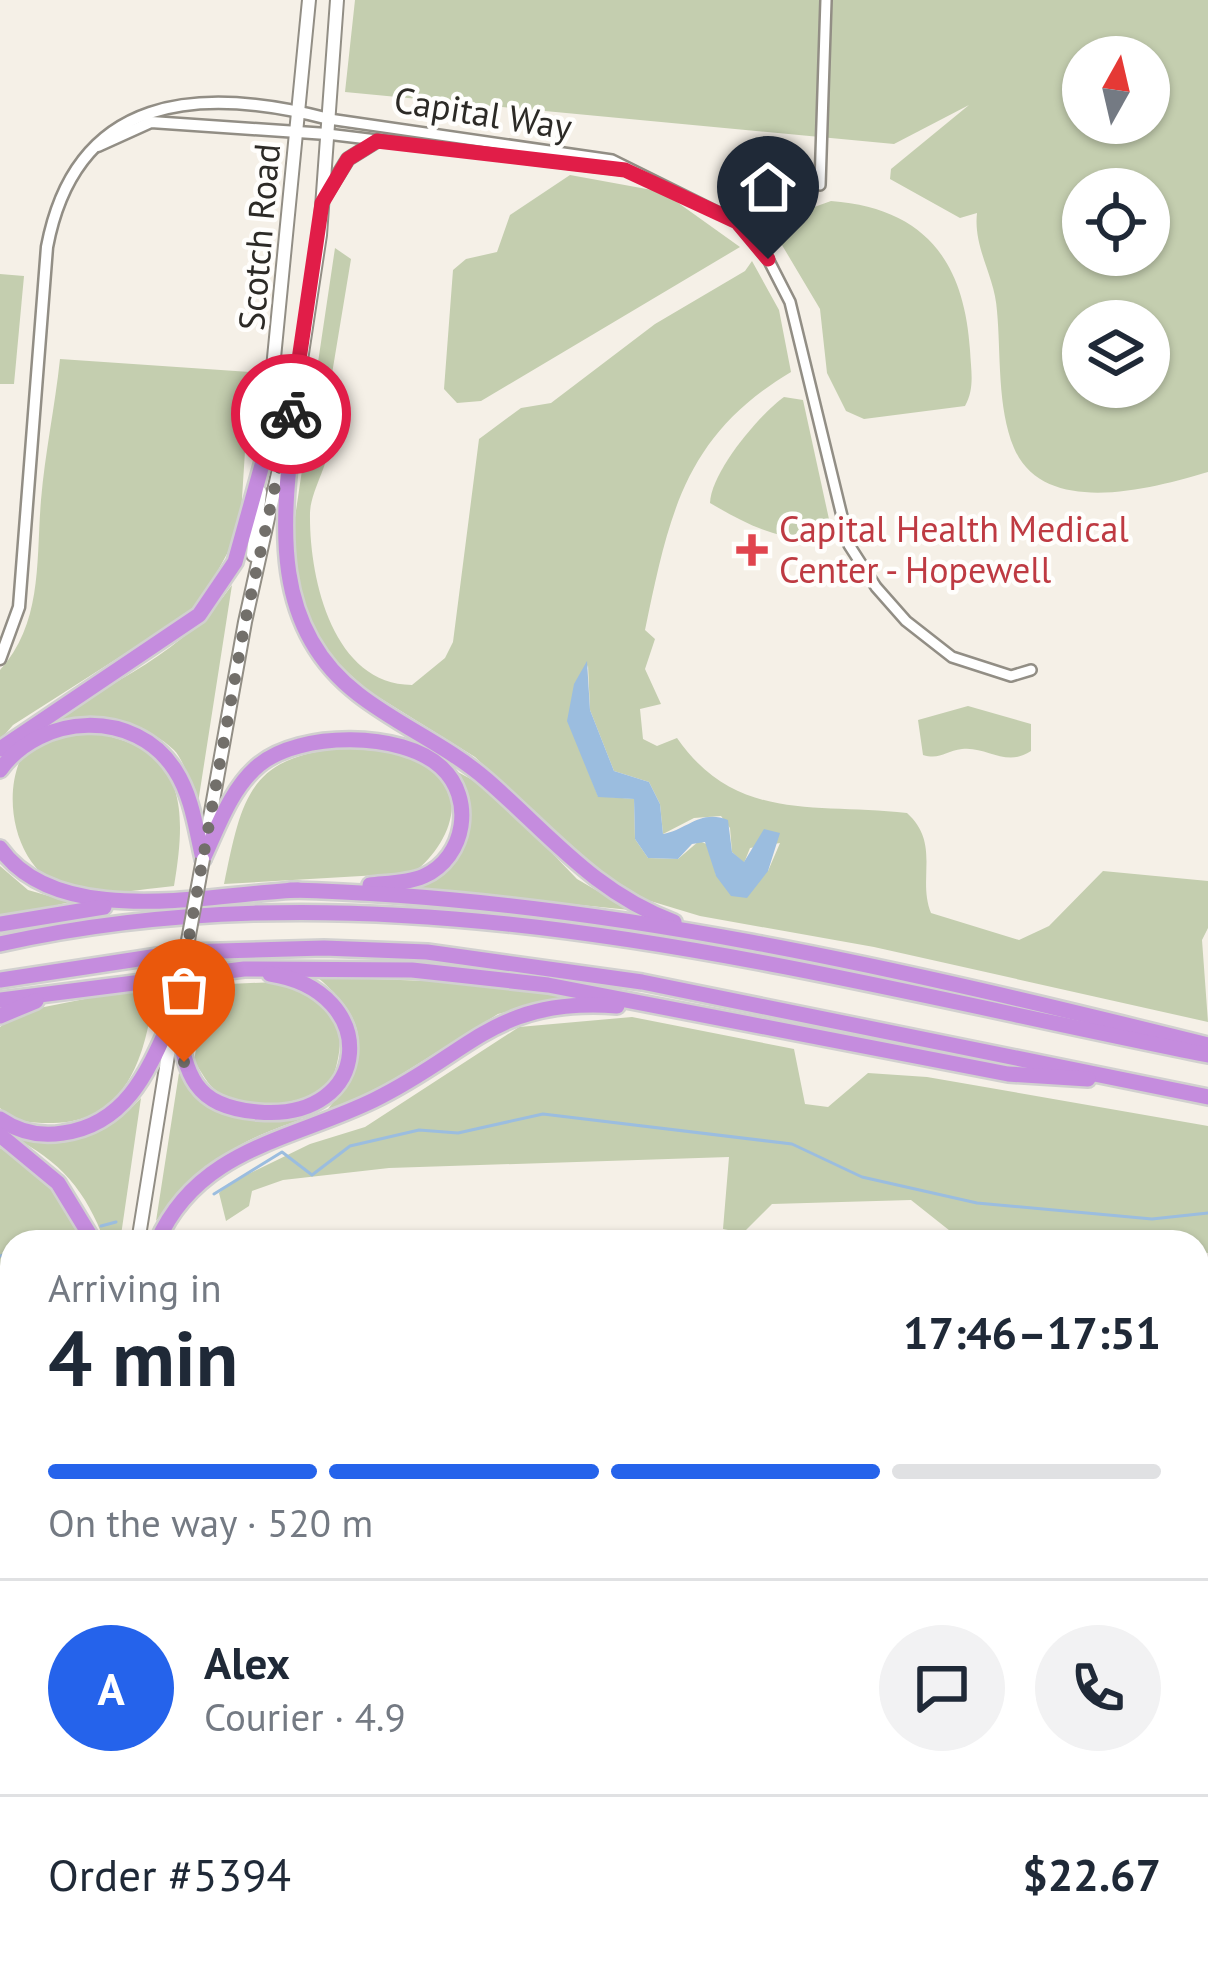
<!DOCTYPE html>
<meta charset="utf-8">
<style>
:root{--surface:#fff;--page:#f2f2f3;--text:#1f2937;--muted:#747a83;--line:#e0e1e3;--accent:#2563eb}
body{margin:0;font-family:"PT Sans",sans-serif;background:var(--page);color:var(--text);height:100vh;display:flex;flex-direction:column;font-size:45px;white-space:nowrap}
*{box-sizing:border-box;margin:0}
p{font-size:39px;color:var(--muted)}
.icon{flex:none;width:66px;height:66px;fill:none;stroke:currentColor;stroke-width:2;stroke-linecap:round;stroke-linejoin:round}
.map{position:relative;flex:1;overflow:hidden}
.drawer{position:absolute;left:0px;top:1230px;width:1209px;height:744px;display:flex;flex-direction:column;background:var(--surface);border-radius:36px 36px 0 0;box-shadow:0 3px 9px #0004}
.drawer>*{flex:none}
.needle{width:78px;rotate:8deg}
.fabs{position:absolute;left:1062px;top:36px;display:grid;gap:24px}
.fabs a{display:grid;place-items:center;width:108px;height:108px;border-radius:50%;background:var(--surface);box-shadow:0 3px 9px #0004;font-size:60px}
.pin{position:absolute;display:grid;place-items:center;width:102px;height:102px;color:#fff;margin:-123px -51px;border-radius:50% 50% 50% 0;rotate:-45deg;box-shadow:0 0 12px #0007}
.pin .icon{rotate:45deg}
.courier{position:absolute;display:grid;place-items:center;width:120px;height:120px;margin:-60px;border:9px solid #e11d48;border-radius:50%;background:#fff;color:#222;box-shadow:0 3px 15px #0007}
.head em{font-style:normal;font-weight:700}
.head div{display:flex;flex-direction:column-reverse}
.head{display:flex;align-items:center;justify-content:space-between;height:204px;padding:0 48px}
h1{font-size:78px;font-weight:700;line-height:90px}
.bar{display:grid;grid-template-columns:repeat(4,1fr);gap:18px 12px;align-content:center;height:144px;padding:0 48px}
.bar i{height:15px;border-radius:9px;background:var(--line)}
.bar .active{background:var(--accent)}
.bar p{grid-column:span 4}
.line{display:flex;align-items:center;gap:30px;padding:0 48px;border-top:3px solid var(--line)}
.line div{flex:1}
.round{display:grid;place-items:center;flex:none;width:126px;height:126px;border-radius:63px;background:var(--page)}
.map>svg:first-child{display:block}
.green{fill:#c4ceaf;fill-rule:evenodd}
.water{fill:#9bbddf}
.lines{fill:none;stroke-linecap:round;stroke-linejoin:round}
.stream{stroke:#9bbddf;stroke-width:3}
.taxiway{stroke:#b3afa8;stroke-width:24}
.minor-casing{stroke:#928e85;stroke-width:14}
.tertiary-casing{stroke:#928e85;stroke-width:15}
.secondary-casing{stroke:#928e85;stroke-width:16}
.motorway-casing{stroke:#d1d0cf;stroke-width:20}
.minor{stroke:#fff;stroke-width:9}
.tertiary{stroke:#fff;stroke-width:10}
.secondary{stroke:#fff;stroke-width:12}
.motorway{stroke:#c58cde;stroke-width:15}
.secondary-bridge-casing{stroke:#928e85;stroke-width:16;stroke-linecap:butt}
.secondary-bridge{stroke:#fff;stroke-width:12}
.done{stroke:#726f6a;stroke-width:12;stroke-dasharray:0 21.6}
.route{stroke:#e11d48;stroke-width:15}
.health-dot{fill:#e0444e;stroke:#fffefc;stroke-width:4.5}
.labels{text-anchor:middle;stroke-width:9;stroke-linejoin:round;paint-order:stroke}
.street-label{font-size:36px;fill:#2c2a26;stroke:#fffefc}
.health-label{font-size:36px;fill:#be3a42;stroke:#fffefc;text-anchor:start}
</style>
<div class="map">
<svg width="1208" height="1974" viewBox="0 0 1208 1974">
<rect width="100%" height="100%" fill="#f5f0e7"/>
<g class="green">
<path d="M355 0H1208V472C1154 488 1044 519 1014 448 997 407 1001 354 997 311 995 276 973 248 977 213L960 218 890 179 891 169 969 105 894 144 345 92ZM1083 57H1149V123H1083ZM1083 189H1149V255H1083ZM1083 321H1149V387H1083Z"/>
<polygon points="570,175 663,192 740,247 481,401 457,403 444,389 453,270 466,259 497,252 510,215"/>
<path d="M831 201C924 208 964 260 970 350 971 371 975 388 965 406L864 419 846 411 827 373 820 309 776 235 781 219Z"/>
<path d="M335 248 351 259 325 416C343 447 311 483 310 513 309 577 332 684 412 685L445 658 453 642 479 439 521 408 551 403 655 324 745 271 752 261 779 310 791 372C684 436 669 515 645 630L655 639 645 669 661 704 640 709 643 739 657 746 677 738C736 823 816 803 907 813 941 844 917 878 931 913L1019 940 1049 926 1103 871 1208 881V928L1202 940 1208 1022 874 947 700 916 647 900 590 867 475 757 367 690 330 656 310 621 297 575 294 524ZM588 665 590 710 614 771 649 782 660 804 663 834 694 818 721 816 730 828 732 852 744 863 750 848 780 843 768 871 716 875 709 845 699 841 678 859 648 858 635 839 634 799 598 796 569 723Z"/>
<polygon points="0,274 24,276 14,384 0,384"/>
<path d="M60 359 250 372 240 530 198 607 13 725 0 740V670C43 623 36 560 41 500 45 453 55 406 60 359Z"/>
<path d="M784 397 803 400 832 533C789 548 748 525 710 503 711 472 759 415 784 397Z"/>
<path d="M232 585 198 803C191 788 185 761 174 750 140 717 86 717 43 723 111 684 186 651 232 585Z"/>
<path d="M968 706 1031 724V751C1006 768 987 746 962 749 946 751 940 760 923 755L918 720Z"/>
<path d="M81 731C182 744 189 797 174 886 142 889 104 897 72 890 17 877 0 800 22 756 39 742 61 737 81 731Z"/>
<path d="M347 748C369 751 405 751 424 762 474 791 448 847 413 873L224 884C242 798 248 755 347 748Z"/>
<path d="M456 771 491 790 577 879 630 910 412 888C467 854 487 833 456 771Z"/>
<polygon points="0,866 28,890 70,902 0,919"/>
<path d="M317 977 456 982 567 997 498 1014 365 1097 328 1109C370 1056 371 1022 317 977Z"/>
<path d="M276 982C336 1000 353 1024 330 1086 299 1104 251 1115 218 1092 208 1086 201 1071 194 1061L207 985Z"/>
<path d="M155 985C147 1048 131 1122 53 1123 33 1123 14 1123 0 1108V1027L19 1012Z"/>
<polygon points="632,1017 794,1049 805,1104 828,1107 868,1073 927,1077 1208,1126 1208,1253 1197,1254 1197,1242 964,1242 911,1200 772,1204 743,1233 723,1229 729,1157 389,1168 283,1180 252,1191 249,1206 226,1221 219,1193 228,1184 310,1144 365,1127 519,1027"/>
<path d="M179 1073C221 1121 242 1121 303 1119 230 1143 205 1164 156 1221Z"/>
<path d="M141 1098 120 1242H105C86 1191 61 1161 11 1136 69 1142 99 1143 141 1098Z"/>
<polygon points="0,1148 39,1171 88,1242 12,1242 12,1297 0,1298"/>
<polygon points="1197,1634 1201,1639 1208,1636 1208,1689 1197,1687"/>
<polygon points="1208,1889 1208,1974 1112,1974 1118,1962 1197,1962 1197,1896"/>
<polygon points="553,1962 793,1962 804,1974 538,1974"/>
</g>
<path class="water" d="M587 661 590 710 614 771 649 782 660 804 663 834C687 830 700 809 728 820L732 852 744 862 764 829 780 833 768 871 747 898 731 896 716 876 705 842 692 844 678 859 648 858 635 839 634 799 598 797 567 721 574 684Z"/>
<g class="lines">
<g class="stream">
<polyline points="214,1194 282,1152 312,1175 350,1146 419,1130 458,1133 543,1114 792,1144 862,1177 977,1203 1152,1219 1208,1213"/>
<polyline points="101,1226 116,1222"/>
<polyline points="46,1242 78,1233"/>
<polyline points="0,1256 12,1252"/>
</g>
<polyline class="taxiway" points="486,1966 492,1974"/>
<g class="minor-casing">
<g id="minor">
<polyline points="329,119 612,160 737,222 768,259 790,302 849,545 876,587 906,621 952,657 1011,676 1031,670"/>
<polyline points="327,134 625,170"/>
<polyline points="820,185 826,0"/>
</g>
</g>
<g class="tertiary-casing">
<g id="tertiary">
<polyline points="98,146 151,122 327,134"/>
<path d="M0 659 19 607 47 247C76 94 199 85 329 119"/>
<polyline points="0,1810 12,1809"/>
</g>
</g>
<g class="secondary-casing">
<g id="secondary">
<polyline points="325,196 348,159 377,141"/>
<polyline points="296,393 320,235 337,0"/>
<polyline points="264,460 309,0"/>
<polyline points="253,555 260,492"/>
<polyline points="206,840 245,622 286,437"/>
<polyline points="138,1242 173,1024"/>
<polyline points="804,1962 814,1974"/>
</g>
</g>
<g class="motorway-casing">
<g id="motorway">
<path d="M297 389C287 497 259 618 358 694 399 726 448 746 487 780 549 834 594 892 674 922"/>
<polyline points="0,749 199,615 235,562 265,454"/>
<path d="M0 770C41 713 135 708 175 770 192 796 196 829 203 859"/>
<path d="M0 848C58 930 210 894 298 890"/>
<path d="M203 859C218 827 231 788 259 765 300 731 402 731 441 767 475 798 466 857 424 876 408 883 388 883 370 885"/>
<path d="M290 890C602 898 906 970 1208 1045"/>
<polyline points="0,924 104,907"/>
<path d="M0 944C403 854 814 977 1208 1055"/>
<polyline points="0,980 184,952 324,948 427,952 642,982 1208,1097"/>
<polyline points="0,1000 244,969 412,970 548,985 1008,1074 1088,1079"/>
<path d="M175 1011C186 1070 188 1106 258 1112 374 1122 382 991 270 974"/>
<polyline points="0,1016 36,1001"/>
<path d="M0 1119C19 1132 40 1137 63 1133 129 1124 150 1066 174 1013"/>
<polyline points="0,1135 58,1183 94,1242"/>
<path d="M157 1242C198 1148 292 1140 374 1100 471 1053 495 997 617 1006"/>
</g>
</g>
<use href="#minor" class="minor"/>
<use href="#tertiary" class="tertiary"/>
<use href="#secondary" class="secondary"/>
<use href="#motorway" class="motorway"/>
<g class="secondary-bridge-casing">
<polyline id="secondary-bridge" points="175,1011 203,859"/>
</g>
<use href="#secondary-bridge" class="secondary-bridge"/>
</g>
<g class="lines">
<polyline class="done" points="184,1062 176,1010 245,622 291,414"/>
<polyline class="route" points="291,414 322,203 348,159 377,141 625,170 737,222 768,259"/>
</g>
<path class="health-dot" d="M746 532h12v12h12v12h-12v12h-12v-12h-12v-12h12z"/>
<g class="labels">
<g class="street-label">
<text transform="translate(483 113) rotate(9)" y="13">Capital Way</text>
<text transform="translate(259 237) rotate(-85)" y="13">Scotch Road</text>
</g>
<g class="health-label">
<text x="779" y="542">Capital Health Medical<tspan x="779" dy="41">Center - Hopewell</tspan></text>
</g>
</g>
</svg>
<div class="fabs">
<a><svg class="needle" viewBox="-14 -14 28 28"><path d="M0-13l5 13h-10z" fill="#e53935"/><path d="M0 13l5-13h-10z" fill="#747a83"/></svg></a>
<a><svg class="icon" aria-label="locate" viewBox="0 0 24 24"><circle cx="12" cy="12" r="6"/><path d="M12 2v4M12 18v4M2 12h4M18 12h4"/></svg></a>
<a><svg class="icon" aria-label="layers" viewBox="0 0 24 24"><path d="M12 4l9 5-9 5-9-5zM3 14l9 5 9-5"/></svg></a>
</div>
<div class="pin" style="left:184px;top:1062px;background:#ea580c"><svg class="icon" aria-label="bag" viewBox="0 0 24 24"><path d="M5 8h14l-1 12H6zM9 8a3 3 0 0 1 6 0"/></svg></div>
<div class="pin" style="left:768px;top:259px;background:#1f2937"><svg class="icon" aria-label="home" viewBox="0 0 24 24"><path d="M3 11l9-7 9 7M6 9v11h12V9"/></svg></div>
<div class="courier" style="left:291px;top:414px"><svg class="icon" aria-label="bike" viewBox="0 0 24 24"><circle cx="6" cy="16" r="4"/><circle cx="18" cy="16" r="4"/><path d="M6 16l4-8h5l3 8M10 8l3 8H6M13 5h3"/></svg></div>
<section class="drawer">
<div class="head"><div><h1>4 min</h1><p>Arriving in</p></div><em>17:46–17:51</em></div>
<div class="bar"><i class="active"></i><i class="active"></i><i class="active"></i><i></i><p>On the way · 520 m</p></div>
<div class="line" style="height:216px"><b class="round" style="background:var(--accent);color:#fff">A</b><div><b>Alex</b><p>Courier · 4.9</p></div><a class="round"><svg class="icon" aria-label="chat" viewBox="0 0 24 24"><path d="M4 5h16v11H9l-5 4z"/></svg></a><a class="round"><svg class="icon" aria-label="phone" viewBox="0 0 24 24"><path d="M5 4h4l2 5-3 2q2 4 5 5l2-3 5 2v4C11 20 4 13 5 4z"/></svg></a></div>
<div class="line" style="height:156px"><div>Order #5394</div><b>$22.67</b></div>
</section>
</div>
